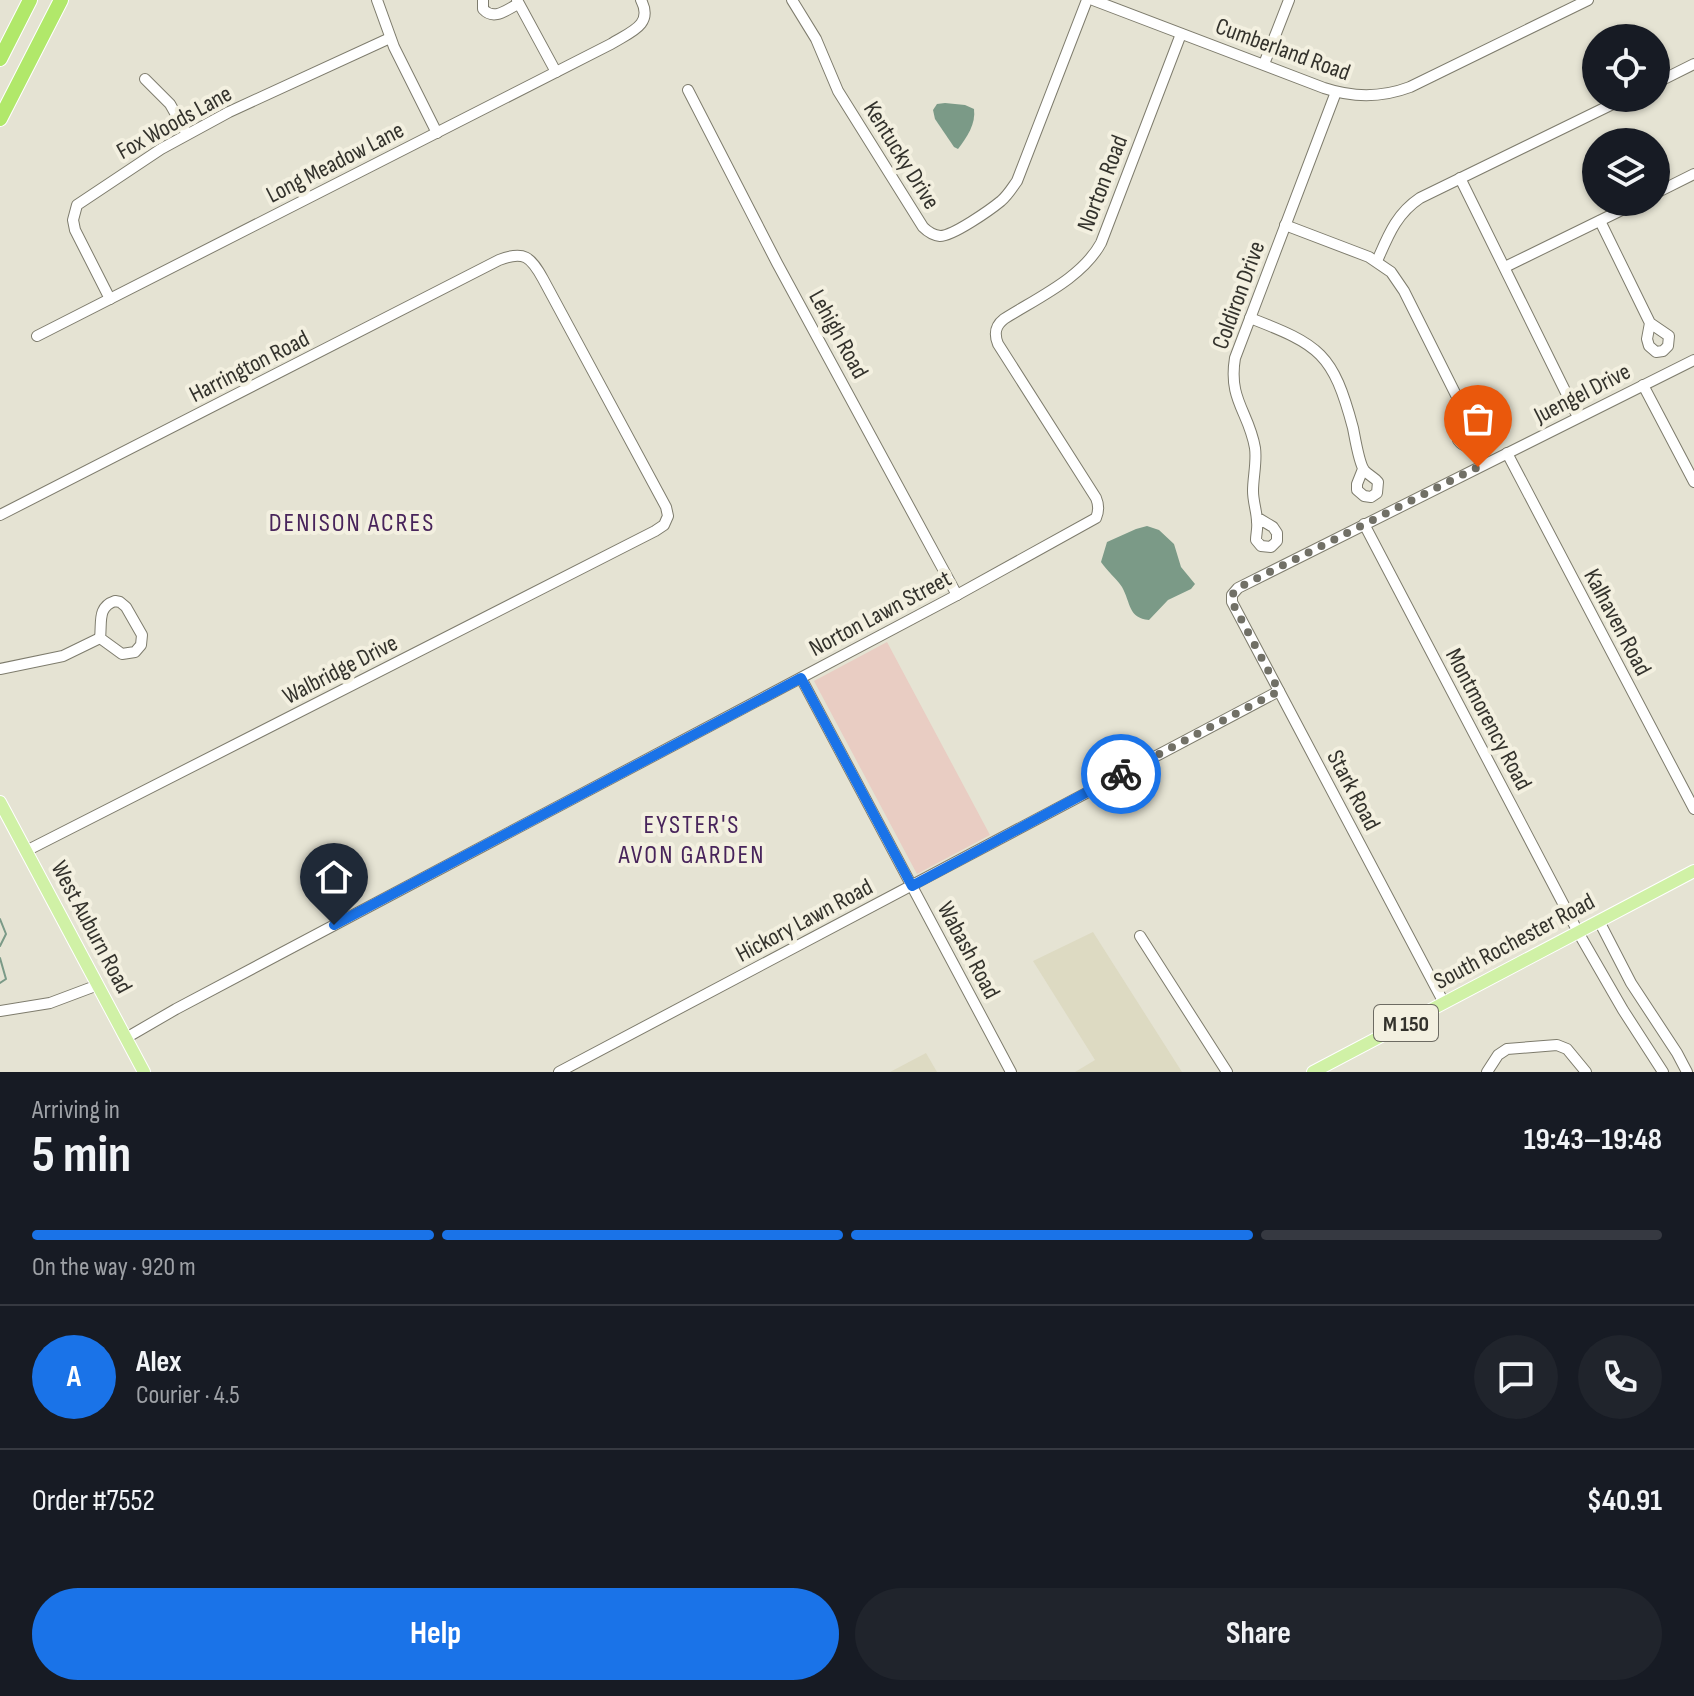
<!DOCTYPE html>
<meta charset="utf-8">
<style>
:root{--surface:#171b24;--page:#20242c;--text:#f1f3f6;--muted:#9ea1a6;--line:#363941;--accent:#1a73e8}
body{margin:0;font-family:"Sofia Sans Condensed",sans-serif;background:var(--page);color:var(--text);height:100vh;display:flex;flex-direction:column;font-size:30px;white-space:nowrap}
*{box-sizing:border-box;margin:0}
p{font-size:26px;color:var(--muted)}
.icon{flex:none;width:44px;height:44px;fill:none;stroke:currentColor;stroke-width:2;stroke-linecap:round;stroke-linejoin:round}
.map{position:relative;height:1072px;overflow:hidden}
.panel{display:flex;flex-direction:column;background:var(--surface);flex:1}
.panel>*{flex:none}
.tools{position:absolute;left:1582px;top:24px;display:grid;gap:16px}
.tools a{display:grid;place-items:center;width:88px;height:88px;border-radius:50%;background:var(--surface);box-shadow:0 2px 6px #0004;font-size:40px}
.pin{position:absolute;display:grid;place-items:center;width:68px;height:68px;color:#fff;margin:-82px -34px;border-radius:50% 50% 50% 0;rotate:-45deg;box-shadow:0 0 8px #0007}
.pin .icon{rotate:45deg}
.courier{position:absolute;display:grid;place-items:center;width:80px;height:80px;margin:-40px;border:6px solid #1a73e8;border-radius:50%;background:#fff;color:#222;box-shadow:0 2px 10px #0007}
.summary em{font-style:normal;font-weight:700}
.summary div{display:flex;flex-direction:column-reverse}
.summary{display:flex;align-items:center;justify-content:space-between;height:136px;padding:0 32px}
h1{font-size:52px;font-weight:700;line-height:60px}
.bar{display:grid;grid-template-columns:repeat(4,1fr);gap:12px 8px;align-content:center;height:96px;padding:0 32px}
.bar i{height:10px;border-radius:6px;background:var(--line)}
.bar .selected{background:var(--accent)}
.bar p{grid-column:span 4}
.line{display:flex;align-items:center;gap:20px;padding:0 32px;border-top:2px solid var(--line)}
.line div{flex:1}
.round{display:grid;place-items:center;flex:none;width:84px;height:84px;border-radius:42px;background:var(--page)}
.cta{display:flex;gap:16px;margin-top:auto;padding:16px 32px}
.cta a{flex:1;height:92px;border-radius:48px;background:var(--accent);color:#fff;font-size:32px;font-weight:700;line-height:92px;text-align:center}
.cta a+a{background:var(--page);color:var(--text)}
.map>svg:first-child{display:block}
.built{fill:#dddac2}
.green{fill:#e9cdc3}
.water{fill:#7b9a87}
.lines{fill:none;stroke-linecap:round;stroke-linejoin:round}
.stream{stroke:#7b9a87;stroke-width:2}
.minor-casing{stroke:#7e7c6d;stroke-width:12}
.major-casing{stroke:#fff;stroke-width:14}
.highway-casing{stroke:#fff;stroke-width:16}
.minor{stroke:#fff;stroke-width:10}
.major{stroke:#d0f1a6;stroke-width:12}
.highway{stroke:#b1e86a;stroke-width:14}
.done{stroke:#717066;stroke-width:8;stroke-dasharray:0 14.4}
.route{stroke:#1a73e8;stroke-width:10}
.labels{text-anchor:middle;stroke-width:8;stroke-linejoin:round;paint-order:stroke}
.shield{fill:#f3f0e0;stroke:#6d6b62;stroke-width:2}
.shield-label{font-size:22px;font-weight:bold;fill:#33322c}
.street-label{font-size:24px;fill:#33322c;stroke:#f3f0e0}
.neighbourhood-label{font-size:26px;letter-spacing:2px;fill:#48245b;stroke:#f3f0e0}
</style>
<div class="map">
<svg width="1694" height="1072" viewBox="0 0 1694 1072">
<rect width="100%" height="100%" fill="#e5e3d3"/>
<g class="built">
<polygon points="1093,932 1182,1072 1075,1072 1095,1060 1033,961"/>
<polygon points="926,1053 937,1072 890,1072"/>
</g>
<polygon class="green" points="887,642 990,835 917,874 814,681"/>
<g class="water">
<path d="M945 103 965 105 974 109C976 124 967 137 958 149L954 147 935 119 933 110 937 104Z"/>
<path d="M1147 526 1159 530 1174 544 1181 567 1195 584 1191 589 1168 600 1149 620C1128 618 1131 603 1122 587 1117 579 1107 571 1101 562L1107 542 1136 529Z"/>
</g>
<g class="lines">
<g class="stream">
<polyline points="0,919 6,934 0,946"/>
<polyline points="0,958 6,979 0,983"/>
</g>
<g class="minor-casing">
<g id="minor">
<polyline points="377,0 394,47 437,133"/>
<path d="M483 0V9C494 21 506 10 518 4"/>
<polyline points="517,0 556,72"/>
<path d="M792 0 816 39 838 91 923 227C928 232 932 235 940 236 953 236 990 210 1001 201 1008 195 1012 188 1017 181L1087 0"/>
<path d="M1093 0 1324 88C1354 98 1381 98 1410 87L1588 0"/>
<polyline points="1264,64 1289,0"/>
<polyline points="145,79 170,104 187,134"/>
<polyline points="1656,83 1694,64"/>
<polyline points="688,90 777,263 957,595"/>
<polyline points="1460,178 1578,417"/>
<polyline points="1656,193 1694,174"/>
<polyline points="1600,221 1650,323 1669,336 1668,346 1663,351 1656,352 1649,346 1647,339 1650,323"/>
<path d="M1285 225 1369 257 1391 272 1404 291 1463 409 1466 419 1458 430V440C1463 447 1470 448 1477 443L1479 432 1475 426 1466 419"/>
<path d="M1377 261C1388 236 1396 214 1420 198L1625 98"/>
<polyline points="1505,267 1638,202"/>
<polyline points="110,299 75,230 73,220 77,205 161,149 229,112 390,38"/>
<path d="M1250 318C1320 345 1333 353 1353 428 1355 438 1359 463 1364 470 1368 475 1374 477 1378 482L1377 493 1371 497 1364 496 1357 490V484L1363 469"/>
<path d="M37 336 611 44C630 32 654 25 641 0"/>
<polyline points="1643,385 1694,482"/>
<polyline points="1507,453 1694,809"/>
<path d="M0 515 499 260C524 250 531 257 543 279L666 507 668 516 664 525 655 531 26 851"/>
<path d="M1258 518 1273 527 1277 533V541L1271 547 1261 546 1256 540C1256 534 1258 528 1257 522 1257 512 1253 502 1253 491 1253 477 1257 462 1255 448 1249 412 1228 400 1235 358L1336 92"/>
<polyline points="1364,524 1578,932 1623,1010 1663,1072"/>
<path d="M115 601 120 602 126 607 142 635 141 645 135 652 122 654 100 638C102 622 97 607 115 601Z"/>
<polyline points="0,669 63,656 100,638"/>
<polyline points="801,678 1011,1072"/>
<polyline points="1599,921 1631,983 1677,1053 1687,1072"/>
<polyline points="1140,936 1227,1072"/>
<polyline points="1444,1003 1232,602 1232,595 1238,588 1694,360"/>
<polyline points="0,1011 50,1003 98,985"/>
<path d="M126 1038 176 1009 957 595 1096 518C1099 511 1099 505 1096 498L998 344C994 334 995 326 1004 319 1037 298 1082 278 1101 243L1181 34"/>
<polyline points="559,1072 1279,691"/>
<polyline points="1487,1072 1498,1055 1507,1049 1557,1045 1567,1049 1586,1072"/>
</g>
</g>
<g class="major-casing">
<g id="major">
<polyline points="0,802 144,1072"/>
<polyline points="1313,1072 1694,871"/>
</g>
</g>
<g class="highway-casing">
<g id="highway">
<polyline points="0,59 30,0"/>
<polyline points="0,119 61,0"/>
</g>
</g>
<use href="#minor" class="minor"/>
<use href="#major" class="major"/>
<use href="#highway" class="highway"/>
</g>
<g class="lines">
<polyline class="done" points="1121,774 1279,691 1232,602 1232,595 1238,588 1478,467"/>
<polyline class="route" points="334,925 801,678 912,886 1121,774"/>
</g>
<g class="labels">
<rect class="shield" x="1374" y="1005" width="64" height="36" rx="6"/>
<g class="shield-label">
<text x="1406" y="1031">M 150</text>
</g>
<g class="street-label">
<text transform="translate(1283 49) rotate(20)" y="8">Cumberland Road</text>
<text transform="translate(174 122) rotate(-29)" y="8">Fox Woods Lane</text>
<text transform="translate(902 155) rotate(58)" y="8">Kentucky Drive</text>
<text transform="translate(335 162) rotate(-27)" y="8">Long Meadow Lane</text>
<text transform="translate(1102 183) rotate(-69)" y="8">Norton Road</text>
<text transform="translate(1238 295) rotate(-70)" y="8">Coldiron Drive</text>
<text transform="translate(839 334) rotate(61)" y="8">Lehigh Road</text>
<text transform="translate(249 366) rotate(-27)" y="8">Harrington Road</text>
<text transform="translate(1582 393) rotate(-27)" y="8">Juengel Drive</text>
<text transform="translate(880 613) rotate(-28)" y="8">Norton Lawn Street</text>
<text transform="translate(1618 622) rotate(62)" y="8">Kalhaven Road</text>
<text transform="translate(340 669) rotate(-27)" y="8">Walbridge Drive</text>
<text transform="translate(1489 719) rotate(62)" y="8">Montmorency Road</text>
<text transform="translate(1354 790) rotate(62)" y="8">Stark Road</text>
<text transform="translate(804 920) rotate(-28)" y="8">Hickory Lawn Road</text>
<text transform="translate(92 927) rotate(62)" y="8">West Auburn Road</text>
<text transform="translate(1514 941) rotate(-28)" y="8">South Rochester Road</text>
<text transform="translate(969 950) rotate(62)" y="8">Wabash Road</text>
</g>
<g class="neighbourhood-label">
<text x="352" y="531">DENISON ACRES</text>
<text x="692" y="833">EYSTER'S<tspan x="692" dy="30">AVON GARDEN</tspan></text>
</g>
</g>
</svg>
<div class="tools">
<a><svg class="icon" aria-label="locate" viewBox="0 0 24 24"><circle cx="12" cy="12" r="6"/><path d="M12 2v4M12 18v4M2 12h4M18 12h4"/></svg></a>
<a><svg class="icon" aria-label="layers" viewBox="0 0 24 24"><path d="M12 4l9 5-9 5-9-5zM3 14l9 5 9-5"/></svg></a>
</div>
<div class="pin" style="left:1478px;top:467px;background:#ea580c"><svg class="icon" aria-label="bag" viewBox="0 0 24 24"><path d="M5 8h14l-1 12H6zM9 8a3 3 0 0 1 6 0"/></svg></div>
<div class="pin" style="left:334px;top:925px;background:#1f2937"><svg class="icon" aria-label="home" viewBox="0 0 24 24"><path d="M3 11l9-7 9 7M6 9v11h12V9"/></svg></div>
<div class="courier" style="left:1121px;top:774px"><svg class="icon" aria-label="bike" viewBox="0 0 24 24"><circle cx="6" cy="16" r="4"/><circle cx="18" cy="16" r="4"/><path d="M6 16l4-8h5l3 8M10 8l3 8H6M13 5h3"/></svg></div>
</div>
<section class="panel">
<div class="summary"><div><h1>5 min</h1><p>Arriving in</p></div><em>19:43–19:48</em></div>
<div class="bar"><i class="selected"></i><i class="selected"></i><i class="selected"></i><i></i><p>On the way · 920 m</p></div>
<div class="line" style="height:144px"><b class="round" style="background:var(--accent);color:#fff">A</b><div><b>Alex</b><p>Courier · 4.5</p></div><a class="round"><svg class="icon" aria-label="chat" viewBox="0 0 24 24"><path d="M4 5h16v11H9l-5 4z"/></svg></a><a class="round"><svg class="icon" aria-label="phone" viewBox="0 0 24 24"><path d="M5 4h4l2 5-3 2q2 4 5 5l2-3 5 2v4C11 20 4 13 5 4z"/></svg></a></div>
<div class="line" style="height:104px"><div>Order #7552</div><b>$40.91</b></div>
<div class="cta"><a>Help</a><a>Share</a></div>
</section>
